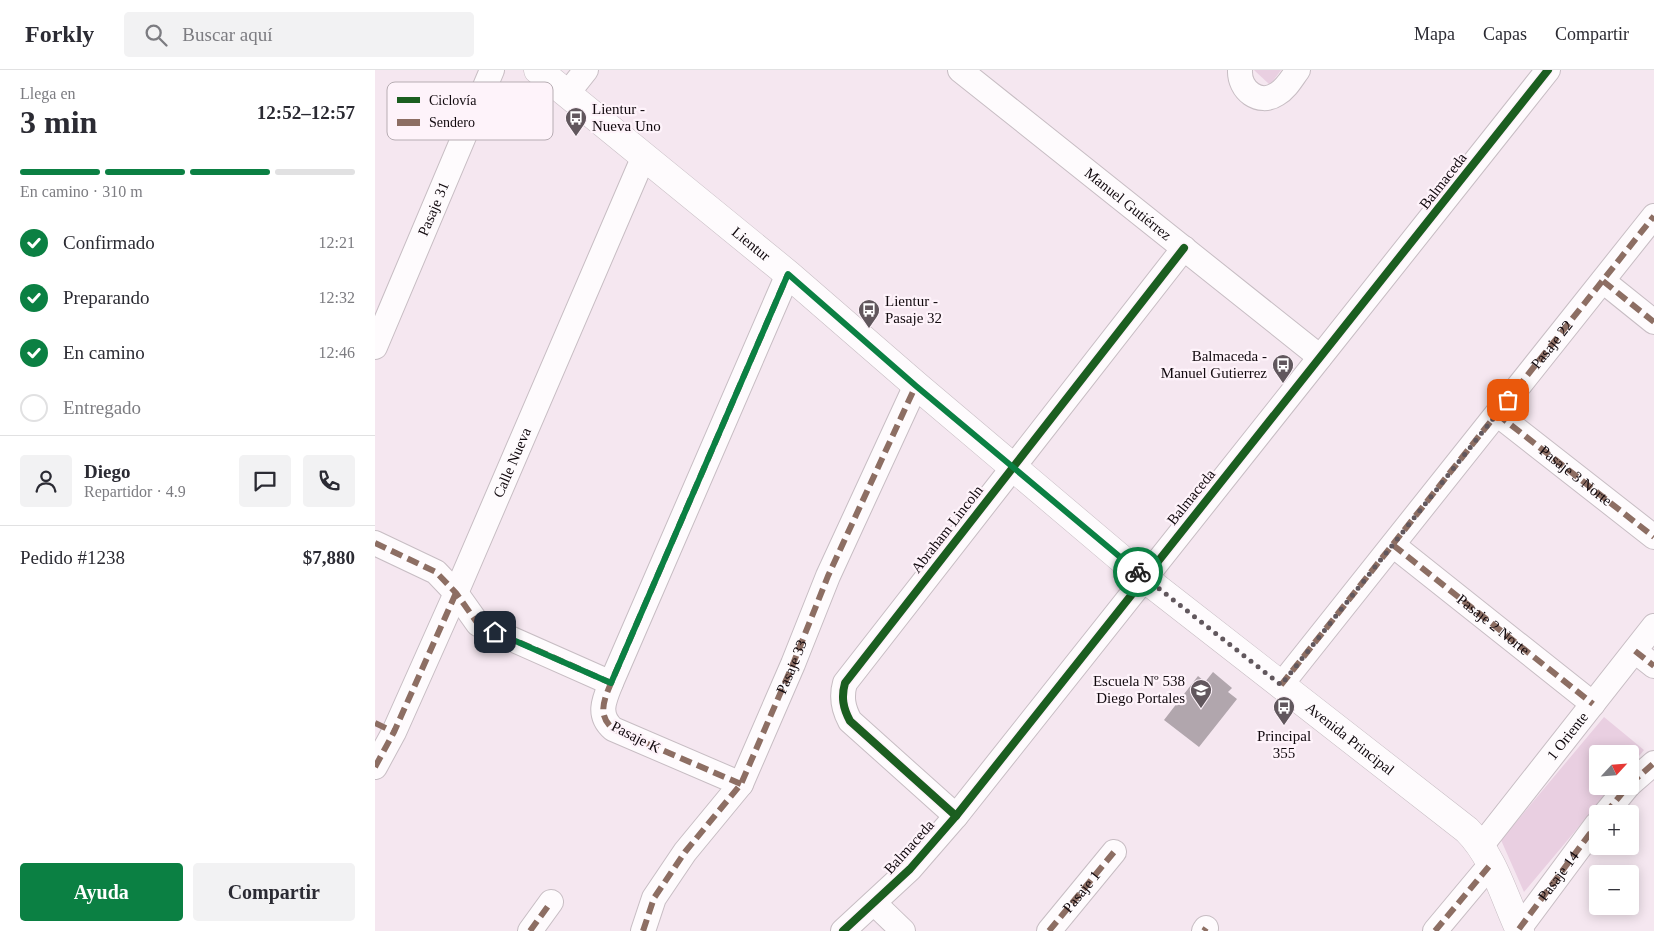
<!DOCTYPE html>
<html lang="es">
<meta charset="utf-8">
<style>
:root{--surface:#fff;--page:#f2f2f3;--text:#2b2b33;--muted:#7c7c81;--line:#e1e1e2;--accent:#0b8043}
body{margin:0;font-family:"Times New Roman",serif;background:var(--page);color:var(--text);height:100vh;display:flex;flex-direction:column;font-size:19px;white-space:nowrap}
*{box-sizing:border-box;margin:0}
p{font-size:16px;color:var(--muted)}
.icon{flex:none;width:28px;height:28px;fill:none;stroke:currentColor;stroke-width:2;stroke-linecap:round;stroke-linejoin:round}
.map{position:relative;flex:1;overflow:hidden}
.side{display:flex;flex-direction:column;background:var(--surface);width:375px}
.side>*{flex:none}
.needle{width:32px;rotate:64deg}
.fabs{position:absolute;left:1214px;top:675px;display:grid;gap:10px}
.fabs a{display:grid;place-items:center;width:50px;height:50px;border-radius:5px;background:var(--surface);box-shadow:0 2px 12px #0003;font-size:25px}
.pin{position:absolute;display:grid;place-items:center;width:42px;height:42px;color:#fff;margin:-21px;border-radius:10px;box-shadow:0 2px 8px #0006}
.courier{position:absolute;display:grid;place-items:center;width:50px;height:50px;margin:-25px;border:4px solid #0b8043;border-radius:50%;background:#fff;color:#222;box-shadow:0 1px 6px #0007}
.overview em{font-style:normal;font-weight:700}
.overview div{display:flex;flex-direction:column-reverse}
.overview{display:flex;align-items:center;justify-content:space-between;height:85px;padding:0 20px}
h1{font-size:32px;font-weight:700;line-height:38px}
.bar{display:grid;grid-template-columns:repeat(4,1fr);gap:8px 5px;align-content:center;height:60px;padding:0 20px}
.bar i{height:6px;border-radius:4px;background:var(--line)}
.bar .current{background:var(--accent)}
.bar p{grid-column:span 4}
.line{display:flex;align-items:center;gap:12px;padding:0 20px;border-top:1px solid var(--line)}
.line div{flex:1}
.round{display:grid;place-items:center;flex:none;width:52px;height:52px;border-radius:5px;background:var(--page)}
ol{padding:0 20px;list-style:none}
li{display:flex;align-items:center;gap:15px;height:55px}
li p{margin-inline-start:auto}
li .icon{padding:5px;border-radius:50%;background:var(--accent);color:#fff;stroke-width:4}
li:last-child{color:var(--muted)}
li i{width:28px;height:28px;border:2px solid var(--line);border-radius:50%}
.primary-button{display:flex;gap:10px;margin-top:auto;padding:10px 20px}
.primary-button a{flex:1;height:58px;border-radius:5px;background:var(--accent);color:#fff;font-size:20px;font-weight:700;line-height:58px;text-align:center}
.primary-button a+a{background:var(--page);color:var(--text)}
header{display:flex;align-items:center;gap:30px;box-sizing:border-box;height:70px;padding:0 25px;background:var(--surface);border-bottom:1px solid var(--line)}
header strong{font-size:24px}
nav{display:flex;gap:28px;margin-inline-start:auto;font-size:18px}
.search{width:350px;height:45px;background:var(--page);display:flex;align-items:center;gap:12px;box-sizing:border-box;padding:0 18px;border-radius:5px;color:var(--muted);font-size:19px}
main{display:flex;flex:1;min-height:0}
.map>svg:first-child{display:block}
.green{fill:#e9cfe1}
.building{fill:#b1a6ad}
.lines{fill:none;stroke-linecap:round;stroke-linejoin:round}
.street-casing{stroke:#c7bdc3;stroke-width:26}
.secondary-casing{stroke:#c7bdc3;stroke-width:29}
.street{stroke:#fefbfd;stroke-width:24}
.secondary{stroke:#fefbfd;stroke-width:28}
.quiet{stroke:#8d6e63;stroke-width:6;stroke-dasharray:12 6;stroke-linecap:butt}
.cycleway-casing{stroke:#fef3fa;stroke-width:11}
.cycleway{stroke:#1b5e20;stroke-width:8}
.done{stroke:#61575d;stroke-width:5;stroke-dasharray:0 9}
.route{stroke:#0b8043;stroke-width:6}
.labels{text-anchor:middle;stroke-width:4.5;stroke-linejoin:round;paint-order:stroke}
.poi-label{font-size:15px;fill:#11090e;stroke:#fef3fa;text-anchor:start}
.street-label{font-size:15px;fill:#11090e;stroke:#fef3fa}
.key{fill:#fef3fa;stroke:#b7adb3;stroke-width:1}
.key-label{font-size:14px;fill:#11090e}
</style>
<header>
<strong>Forkly</strong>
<div class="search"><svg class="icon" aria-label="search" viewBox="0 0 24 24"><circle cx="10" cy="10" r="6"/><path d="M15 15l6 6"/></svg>Buscar aquí</div>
<nav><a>Mapa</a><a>Capas</a><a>Compartir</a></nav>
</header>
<main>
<section class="side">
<div class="overview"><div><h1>3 min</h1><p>Llega en</p></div><em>12:52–12:57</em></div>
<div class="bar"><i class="current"></i><i class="current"></i><i class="current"></i><i></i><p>En camino · 310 m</p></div>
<ol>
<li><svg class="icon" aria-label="check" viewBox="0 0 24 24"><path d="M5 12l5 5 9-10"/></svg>Confirmado<p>12:21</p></li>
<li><svg class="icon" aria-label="check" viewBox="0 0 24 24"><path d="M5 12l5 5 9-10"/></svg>Preparando<p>12:32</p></li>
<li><svg class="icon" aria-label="check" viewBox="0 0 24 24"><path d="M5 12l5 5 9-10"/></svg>En camino<p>12:46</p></li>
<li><i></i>Entregado</li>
</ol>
<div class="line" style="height:90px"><a class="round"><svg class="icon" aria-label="person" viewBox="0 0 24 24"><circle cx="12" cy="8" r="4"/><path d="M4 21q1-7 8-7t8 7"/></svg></a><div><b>Diego</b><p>Repartidor · 4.9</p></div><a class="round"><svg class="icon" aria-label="chat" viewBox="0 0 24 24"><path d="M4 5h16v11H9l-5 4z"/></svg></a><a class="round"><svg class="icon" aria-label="phone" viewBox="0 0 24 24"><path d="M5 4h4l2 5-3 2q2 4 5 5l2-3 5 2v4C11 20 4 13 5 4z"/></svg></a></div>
<div class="line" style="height:65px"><div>Pedido #1238</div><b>$7,880</b></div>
<div class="primary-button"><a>Ayuda</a><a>Compartir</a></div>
</section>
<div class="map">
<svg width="1279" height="861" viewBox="0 0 1279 861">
<rect width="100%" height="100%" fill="#f5e7f0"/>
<g class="green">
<polygon points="879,0 906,0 895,15"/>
<polygon points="1229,647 1269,680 1255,697 1255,684 1222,684 1222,716 1238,716 1149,822 1126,770"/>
</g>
<polygon class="building" points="838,602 857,618 853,622 862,629 824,677 789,650 823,606 830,612"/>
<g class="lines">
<g class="street-casing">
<g id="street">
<path id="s1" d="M585 0 945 287"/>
<path d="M865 0C864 20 884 36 902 24 911 19 917 8 923 0"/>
<polyline points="192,24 211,0"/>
<polyline points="1228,211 1279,252"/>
<path id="s2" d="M0 277 117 0"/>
<polyline points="1122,344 1279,467"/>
<polyline points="0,473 61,502 81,523 103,554 236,613"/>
<polyline points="1018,475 1218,634"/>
<polyline points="1260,581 1279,596"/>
<polyline points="906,615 1279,146"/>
<path id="s3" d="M0 697 19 662 81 523 269 86"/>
<path d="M366 714 238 659C222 645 229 630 236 613L413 204"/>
<polyline points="1255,714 1279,693"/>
<polyline points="1230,744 1253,716"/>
<path d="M581 746 475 651C468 638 466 627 470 613L809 178"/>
<path id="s4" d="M1106 776 1279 556"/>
<polyline points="499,833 528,861"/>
<path id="s5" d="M1144 859 1222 754"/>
<polyline points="155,861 176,832"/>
<path id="s6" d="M268 861 279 828 310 782 366 714 418 594 453 506 541 315"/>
<polyline points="468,861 535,799 581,746 1173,0"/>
<polyline points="674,861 739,782"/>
<polyline points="829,861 831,858"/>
<polyline points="1060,861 1116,794"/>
</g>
</g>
<g class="secondary-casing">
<g id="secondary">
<path id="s7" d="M163 0 413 204 541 315 769 508 1092 760C1119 787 1129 827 1145 861"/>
</g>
</g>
<use href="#street" class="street"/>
<use href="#secondary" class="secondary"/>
<g class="quiet">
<polyline points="1228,211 1279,252"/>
<path id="s8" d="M1122 344 1279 467"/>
<polyline points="0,473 61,502 81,523 103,554 236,613"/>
<path id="s9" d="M1018 475 1218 634"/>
<polyline points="1260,581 1279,596"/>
<path id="s10" d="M906 615 1279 146"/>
<polyline points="0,653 19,662"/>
<polyline points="0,697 19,662 81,523"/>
<path d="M366 714 238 659C222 645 229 630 236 613L413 204"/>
<polyline points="1255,714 1279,693"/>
<polyline points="1230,744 1253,716"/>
<polyline points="1144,859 1222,754"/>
<polyline points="155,861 176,832"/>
<polyline points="268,861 279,828 310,782 366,714 418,594 453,506 541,315"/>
<path id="s11" d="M674 861 739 782"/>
<polyline points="829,861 831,858"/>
<polyline points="1060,861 1116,794"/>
</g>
<g class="cycleway-casing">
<g id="cycleway">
<path d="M581 746 475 651C468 638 466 627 470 613L809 178"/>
<polyline points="468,861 535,799 581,746 1173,0"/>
</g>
</g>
<use href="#cycleway" class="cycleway"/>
</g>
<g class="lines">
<polyline class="done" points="763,502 906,615 1133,330"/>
<polyline class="route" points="120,562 236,613 413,204 541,316 763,502"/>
</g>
<defs>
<g id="bus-pin" transform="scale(1.125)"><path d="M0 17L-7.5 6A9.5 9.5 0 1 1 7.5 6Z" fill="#61575d" stroke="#fef3fa"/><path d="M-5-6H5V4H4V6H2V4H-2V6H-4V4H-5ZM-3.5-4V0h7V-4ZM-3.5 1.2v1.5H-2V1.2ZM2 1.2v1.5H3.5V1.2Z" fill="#fff"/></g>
<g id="school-pin" transform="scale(1.125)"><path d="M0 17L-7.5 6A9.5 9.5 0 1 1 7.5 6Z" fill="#61575d" stroke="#fef3fa"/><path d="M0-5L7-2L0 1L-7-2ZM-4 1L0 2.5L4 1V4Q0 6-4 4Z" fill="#fff"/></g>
</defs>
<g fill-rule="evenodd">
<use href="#bus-pin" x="201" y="48"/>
<use href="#bus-pin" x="494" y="240"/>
<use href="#bus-pin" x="908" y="295"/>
<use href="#school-pin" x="826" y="620"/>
<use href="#bus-pin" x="909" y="637"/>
</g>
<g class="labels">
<g class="poi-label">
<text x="217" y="44">Lientur -<tspan x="217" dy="17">Nueva Uno</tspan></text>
<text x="510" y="236">Lientur -<tspan x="510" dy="17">Pasaje 32</tspan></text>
<text x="892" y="291" text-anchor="end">Balmaceda -<tspan x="892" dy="17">Manuel Gutierrez</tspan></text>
<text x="810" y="616" text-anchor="end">Escuela Nº 538<tspan x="810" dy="17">Diego Portales</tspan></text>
<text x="909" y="671" text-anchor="middle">Principal<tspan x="909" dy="17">355</tspan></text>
</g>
<g class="street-label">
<text transform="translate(1068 111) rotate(-52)" y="5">Balmaceda</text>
<text dy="5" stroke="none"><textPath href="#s1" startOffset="215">Manuel Gutiérrez</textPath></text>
<text dy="5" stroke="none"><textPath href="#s2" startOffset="150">Pasaje 31</textPath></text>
<text dy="5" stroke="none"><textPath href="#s7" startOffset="275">Lientur</textPath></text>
<text dy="5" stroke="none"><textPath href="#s10" startOffset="435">Pasaje 22</textPath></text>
<text dy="5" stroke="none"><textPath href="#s3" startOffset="334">Calle Nueva</textPath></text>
<text dy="5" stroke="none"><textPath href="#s8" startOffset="100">Pasaje 3 Norte</textPath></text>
<text transform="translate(816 427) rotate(-51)" y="5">Balmaceda</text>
<text transform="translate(572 459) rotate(-52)" y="5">Abraham Lincoln</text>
<text dy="5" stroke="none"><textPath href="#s9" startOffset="128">Pasaje 2 Norte</textPath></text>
<text dy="5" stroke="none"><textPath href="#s6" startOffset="306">Pasaje 33</textPath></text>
<text dy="5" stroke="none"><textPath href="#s4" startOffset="140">1 Oriente</textPath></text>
<text transform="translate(261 667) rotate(27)" y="5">Pasaje K</text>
<text dy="5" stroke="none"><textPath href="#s7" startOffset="1052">Avenida Principal</textPath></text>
<text transform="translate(534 777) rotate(-48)" y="5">Balmaceda</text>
<text dy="5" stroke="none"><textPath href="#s5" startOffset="66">Pasaje 14</textPath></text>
<text dy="5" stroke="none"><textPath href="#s11" startOffset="51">Pasaje 1</textPath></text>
</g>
</g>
<rect x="12" y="12" width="166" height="58" rx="8" class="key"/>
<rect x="22" y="27" width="23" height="6" fill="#1b5e20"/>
<rect x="22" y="49" width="23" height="7" fill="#8d6e63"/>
<g class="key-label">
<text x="54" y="35">Ciclovía</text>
<text x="54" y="57">Sendero</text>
</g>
</svg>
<div class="fabs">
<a><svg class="needle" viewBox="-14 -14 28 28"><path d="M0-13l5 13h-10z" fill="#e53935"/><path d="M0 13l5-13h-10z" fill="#7c7c81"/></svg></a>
<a>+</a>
<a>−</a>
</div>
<div class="pin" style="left:1133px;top:330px;background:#ea580c"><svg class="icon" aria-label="bag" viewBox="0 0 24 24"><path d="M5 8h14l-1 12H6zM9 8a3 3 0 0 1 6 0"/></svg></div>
<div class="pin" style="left:120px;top:562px;background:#1f2937"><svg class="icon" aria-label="home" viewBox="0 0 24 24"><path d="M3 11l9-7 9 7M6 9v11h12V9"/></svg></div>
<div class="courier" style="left:763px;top:502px"><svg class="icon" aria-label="bike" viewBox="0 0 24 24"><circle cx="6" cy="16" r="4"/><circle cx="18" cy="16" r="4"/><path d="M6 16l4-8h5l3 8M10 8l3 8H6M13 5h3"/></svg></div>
</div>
</main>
